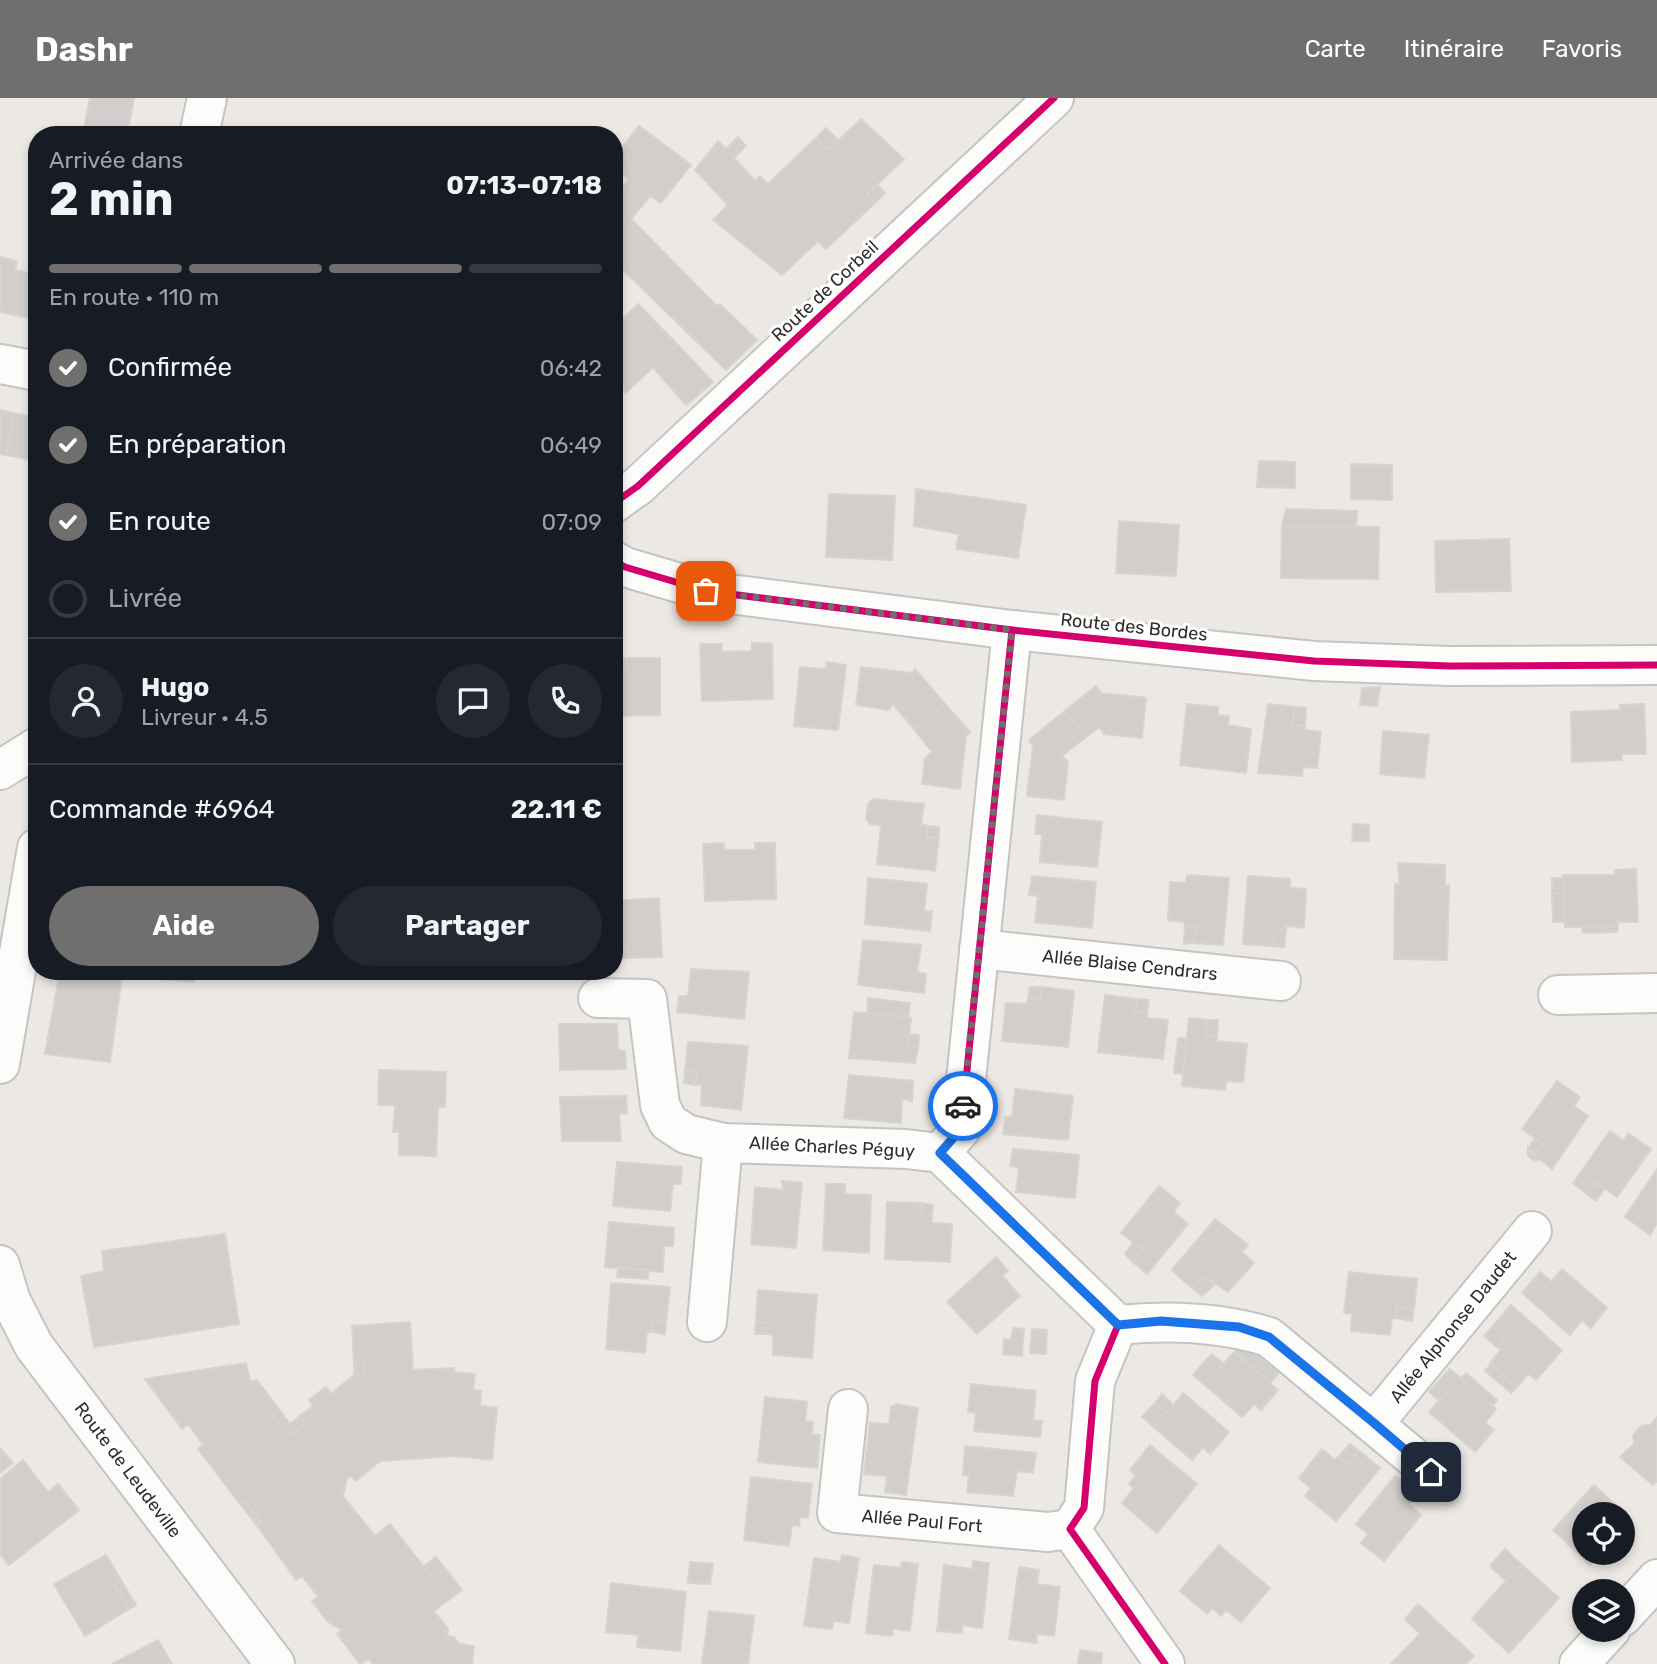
<!DOCTYPE html>
<html lang="fr">
<meta charset="utf-8">
<style>
:root{--surface:#171b24;--page:#242831;--text:#f1f3f6;--muted:#9ea1a6;--line:#363941;--accent:#706f6e}
body{margin:0;font-family:Rubik,sans-serif;background:var(--page);color:var(--text);height:100vh;display:flex;flex-direction:column;font-size:26px;white-space:nowrap}
*{box-sizing:border-box;margin:0}
p{font-size:23px;color:var(--muted)}
.icon{flex:none;width:38px;height:38px;fill:none;stroke:currentColor;stroke-width:2;stroke-linecap:round;stroke-linejoin:round}
.map{position:relative;flex:1;overflow:hidden}
.panel{position:absolute;left:28px;top:28px;width:595px;height:854px;display:flex;flex-direction:column;background:var(--surface);border-radius:28px;box-shadow:0 4px 10px #0003}
.panel>*{flex:none}
.fabs{position:absolute;left:1572px;top:1404px;display:grid;gap:14px}
.fabs a{display:grid;place-items:center;width:63px;height:63px;border-radius:50%;background:var(--surface);box-shadow:0 4px 10px #0003;font-size:35px}
.pin{position:absolute;display:grid;place-items:center;width:60px;height:60px;color:#fff;margin:-30px;border-radius:14px;box-shadow:0 4px 10px #0006}
.courier{position:absolute;display:grid;place-items:center;width:70px;height:70px;margin:-35px;border:5px solid #1a73e8;border-radius:50%;background:#fff;color:#222;box-shadow:0 2px 9px #0007}
.overview em{font-style:normal;font-weight:700}
.overview div{display:flex;flex-direction:column-reverse}
.overview{display:flex;align-items:center;justify-content:space-between;height:119px;padding:0 21px}
h1{font-size:46px;font-weight:700;line-height:52px}
.bar{display:grid;grid-template-columns:repeat(4,1fr);gap:10px 7px;align-content:center;height:84px;padding:0 21px}
.bar i{height:9px;border-radius:5px;background:var(--line)}
.bar .current{background:var(--accent)}
.bar p{grid-column:span 4}
.line{display:flex;align-items:center;gap:18px;padding:0 21px;border-top:2px solid var(--line)}
.line div{flex:1}
.round{display:grid;place-items:center;flex:none;width:74px;height:74px;border-radius:37px;background:var(--page)}
ol{padding:0 21px;list-style:none}
li{display:flex;align-items:center;gap:21px;height:77px}
li p{margin-inline-start:auto}
li .icon{padding:7px;border-radius:50%;background:var(--accent);color:#fff;stroke-width:4}
li:last-child{color:var(--muted)}
li i{width:38px;height:38px;border:4px solid var(--line);border-radius:50%}
.primary-button{display:flex;gap:14px;margin-top:auto;padding:14px 21px}
.primary-button a{flex:1;height:80px;border-radius:42px;background:var(--accent);color:#fff;font-size:28px;font-weight:700;line-height:80px;text-align:center}
.primary-button a+a{background:var(--page);color:var(--text)}
header{display:flex;align-items:center;gap:42px;box-sizing:border-box;height:98px;padding:0 35px;background:var(--accent);color:#fff}
header strong{font-size:33px}
nav{display:flex;gap:38px;margin-inline-start:auto;font-size:24px}
.map>svg:first-child{display:block}
.building{fill:#d1cecb;stroke:#d7d4d0;stroke-width:2}
.lines{fill:none;stroke-linecap:round;stroke-linejoin:round}
.street-casing{stroke:#c5c4c5;stroke-width:42}
.secondary-casing{stroke:#c5c4c5;stroke-width:42}
.street{stroke:#fcfcfb;stroke-width:38}
.secondary{stroke:#fcfcfb;stroke-width:38}
.cycleway-casing{stroke:#fff;stroke-width:11}
.cycleway{stroke:#d6006c;stroke-width:7}
.done{stroke:#706f6e;stroke-width:7;stroke-dasharray:0 12.6}
.route{stroke:#1a73e8;stroke-width:9}
.labels{text-anchor:middle;stroke-width:6;stroke-linejoin:round;paint-order:stroke}
.street-label{font-size:18px;fill:#2e2e2e;stroke:#fff}
</style>
<header>
<strong>Dashr</strong>
<nav><a>Carte</a><a>Itinéraire</a><a>Favoris</a></nav>
</header>
<div class="map">
<svg width="1657" height="1566" viewBox="0 0 1657 1566">
<rect width="100%" height="100%" fill="#ece8e4"/>
<g class="building">
<polygon points="90,0 134,0 127,37 83,37"/>
<polygon points="861,21 904,61 867,96 875,105 826,151 818,143 782,177 713,122 728,107 695,72 718,43 726,51 738,39 746,48 734,60 755,83 760,78 768,86 816,40 828,52"/>
<polygon points="639,28 691,67 661,105 650,98 631,121 717,208 720,206 757,242 726,272 614,163 614,100 629,81 614,70 614,60"/>
<polygon points="826,30 838,42 828,52 816,40"/>
<polygon points="877,86 885,95 875,105 867,96"/>
<polygon points="0,159 17,163 15,172 37,177 34,221 0,214"/>
<polygon points="638,206 677,246 626,295 614,279 614,230"/>
<polygon points="677,246 713,284 686,307 653,269"/>
<polygon points="0,312 14,315 6,357 0,356"/>
<polygon points="14,315 37,320 37,363 6,357"/>
<polygon points="1259,363 1295,364 1295,390 1257,389"/>
<polygon points="1351,366 1392,367 1392,402 1351,401"/>
<polygon points="916,391 1026,407 1018,460 956,451 959,436 914,428"/>
<polygon points="829,396 895,398 892,462 826,459"/>
<polygon points="1286,411 1357,413 1356,429 1282,428"/>
<polygon points="1119,423 1179,427 1176,478 1116,475"/>
<polygon points="1282,428 1379,429 1378,481 1281,480"/>
<polygon points="1509,441 1511,493 1436,494 1435,443"/>
<polygon points="752,545 772,546 773,601 702,603 700,546 722,546 722,554 752,553"/>
<polygon points="627,560 628,572 616,572 615,561"/>
<polygon points="627,560 660,560 660,617 614,618 614,578 616,572 628,572"/>
<polygon points="826,564 846,567 838,632 794,628 800,569 827,571"/>
<polygon points="861,569 912,575 915,571 945,606 914,631 893,606 889,612 856,607"/>
<polygon points="1096,588 1101,595 1146,600 1142,640 1104,636 1100,629 1086,639 1065,613"/>
<polygon points="1380,589 1377,608 1360,607 1362,590"/>
<polygon points="945,606 970,634 966,638 960,691 922,686 925,660 932,654 914,631"/>
<polygon points="1187,606 1218,609 1218,617 1229,618 1228,627 1251,631 1246,675 1180,667"/>
<polygon points="1268,606 1295,609 1292,627 1305,628 1305,632 1321,634 1317,670 1303,669 1302,678 1258,675"/>
<polygon points="1644,606 1646,656 1621,656 1622,662 1572,664 1571,614 1620,612 1620,607"/>
<polygon points="1295,609 1306,610 1305,628 1292,627"/>
<polygon points="1065,613 1086,639 1062,658 1068,664 1064,702 1027,698 1033,648 1029,642"/>
<polygon points="1383,633 1429,637 1424,680 1380,676"/>
<polygon points="873,701 924,706 921,726 928,728 927,740 939,739 935,773 877,766 881,727 870,726 866,721 868,706"/>
<polygon points="1037,717 1102,724 1097,769 1040,764 1042,736 1035,736"/>
<polygon points="1353,726 1369,727 1369,743 1352,743"/>
<polygon points="928,728 939,729 939,739 927,740"/>
<polygon points="724,745 724,752 755,752 755,745 775,745 776,801 705,803 703,746"/>
<polygon points="1398,765 1445,767 1445,789 1449,787 1447,862 1394,861 1395,786 1400,787"/>
<polygon points="1636,771 1638,824 1618,824 1618,828 1565,829 1563,777 1615,777 1615,772"/>
<polygon points="1187,777 1229,780 1223,847 1193,845 1196,829 1185,828 1184,824 1168,822 1170,784 1186,785"/>
<polygon points="1032,778 1096,784 1092,830 1035,824 1038,798 1029,797"/>
<polygon points="1248,778 1290,781 1290,790 1306,791 1304,830 1286,828 1286,833 1275,832 1273,848 1243,846"/>
<polygon points="868,780 927,786 924,813 932,813 930,833 865,826"/>
<polygon points="1552,780 1563,780 1564,795 1552,795"/>
<polygon points="1552,795 1564,795 1565,824 1553,824"/>
<polygon points="659,800 662,859 627,860 628,848 615,849 614,803"/>
<polygon points="1185,828 1196,829 1193,845 1184,846"/>
<polygon points="1618,828 1617,834 1583,835 1582,829"/>
<polygon points="1275,832 1286,833 1284,849 1273,848"/>
<polygon points="863,842 921,847 917,874 926,876 924,895 858,887"/>
<polygon points="628,848 627,860 616,862 615,849"/>
<polygon points="691,871 749,874 744,921 677,914 679,898 688,898"/>
<polygon points="60,873 196,873 194,884 122,878 110,964 45,956"/>
<polygon points="1030,889 1042,889 1040,901 1028,900"/>
<polygon points="1042,889 1074,893 1068,949 1002,943 1006,905 1027,906 1028,900 1040,901"/>
<polygon points="1105,897 1137,901 1135,914 1147,914 1147,920 1168,922 1163,961 1098,954"/>
<polygon points="868,900 910,905 908,920 867,915"/>
<polygon points="1137,901 1149,902 1147,914 1135,914"/>
<polygon points="854,914 911,920 908,948 918,950 915,965 849,960"/>
<polygon points="1189,920 1207,922 1205,938 1217,938 1217,943 1247,946 1243,984 1226,983 1225,992 1182,988"/>
<polygon points="1207,922 1218,922 1217,938 1205,938"/>
<polygon points="559,926 617,926 618,952 625,953 626,971 560,972"/>
<polygon points="909,936 919,937 918,950 908,948"/>
<polygon points="1178,940 1187,941 1183,976 1174,975"/>
<polygon points="688,944 748,948 741,1012 701,1007 702,987 695,987 697,974 685,973"/>
<polygon points="379,972 446,974 445,1009 438,1009 436,1058 399,1057 399,1034 393,1034 395,1007 378,1007"/>
<polygon points="685,973 697,974 695,987 684,985"/>
<polygon points="849,977 913,983 912,1003 902,1001 901,1025 844,1020"/>
<polygon points="1557,983 1580,999 1574,1008 1588,1018 1552,1071 1540,1061 1535,1063 1528,1058 1528,1050 1535,1058 1543,1046 1522,1031"/>
<polygon points="1015,991 1073,998 1068,1042 1003,1036 1005,1019 1012,1019"/>
<polygon points="626,998 627,1015 619,1016 621,1043 562,1043 560,999"/>
<polygon points="1610,1033 1624,1043 1628,1035 1651,1051 1617,1099 1596,1084 1587,1096 1573,1085"/>
<polygon points="1535,1041 1543,1046 1535,1058 1528,1050"/>
<polygon points="1013,1051 1079,1057 1075,1100 1016,1094 1019,1069 1010,1068"/>
<polygon points="617,1064 682,1069 681,1086 673,1086 670,1113 613,1108"/>
<polygon points="1657,1071 1657,1125 1650,1137 1625,1119"/>
<polygon points="782,1083 802,1085 796,1150 751,1146 755,1089 783,1092"/>
<polygon points="1596,1084 1604,1092 1596,1103 1587,1096"/>
<polygon points="826,1086 845,1086 845,1096 871,1097 869,1155 823,1152"/>
<polygon points="1159,1088 1180,1105 1174,1114 1188,1126 1147,1176 1133,1164 1143,1151 1121,1135"/>
<polygon points="887,1104 921,1105 922,1117 932,1118 932,1125 952,1126 950,1164 885,1161"/>
<polygon points="921,1105 933,1107 932,1118 922,1117"/>
<polygon points="1215,1121 1248,1147 1242,1154 1254,1165 1228,1194 1203,1178 1193,1191 1172,1172"/>
<polygon points="609,1124 674,1130 673,1148 664,1148 663,1174 605,1169"/>
<polygon points="225,1136 239,1226 94,1249 81,1178 104,1173 102,1153"/>
<polygon points="1133,1145 1143,1151 1133,1164 1125,1156"/>
<polygon points="996,1159 1008,1173 1002,1177 1020,1198 977,1236 947,1204"/>
<polygon points="618,1170 649,1172 648,1181 617,1179"/>
<polygon points="1562,1171 1607,1210 1591,1230 1582,1222 1570,1237 1522,1195 1533,1182 1544,1192"/>
<polygon points="1349,1174 1417,1181 1414,1211 1397,1208 1396,1220 1392,1220 1390,1237 1351,1233 1352,1216 1344,1215"/>
<polygon points="1540,1174 1551,1183 1544,1192 1533,1182"/>
<polygon points="1203,1178 1214,1187 1202,1198 1193,1191"/>
<polygon points="611,1185 670,1189 666,1223 653,1222 652,1234 647,1234 645,1255 606,1251"/>
<polygon points="758,1192 817,1197 812,1260 773,1257 773,1237 767,1236 768,1225 756,1224"/>
<polygon points="1511,1207 1562,1252 1536,1282 1528,1276 1517,1289 1490,1265 1501,1252 1497,1249 1504,1240 1492,1229"/>
<polygon points="1397,1208 1414,1211 1412,1223 1396,1220"/>
<polygon points="653,1222 666,1223 665,1236 652,1234"/>
<polygon points="410,1224 413,1272 454,1270 454,1274 475,1276 473,1292 481,1293 480,1308 497,1310 492,1362 456,1358 380,1363 356,1383 351,1378 347,1380 343,1398 375,1438 390,1426 432,1479 445,1470 462,1492 434,1513 448,1531 447,1538 454,1539 459,1546 474,1548 472,1566 373,1566 369,1561 360,1566 337,1536 342,1532 328,1524 312,1503 318,1499 302,1478 296,1482 256,1426 260,1423 244,1402 240,1406 198,1351 203,1347 188,1326 182,1331 145,1281 246,1265 250,1283 257,1282 279,1311 272,1317 288,1338 306,1325 300,1318 313,1308 309,1302 326,1289 331,1296 354,1277 364,1276 363,1262 354,1263 352,1228"/>
<polygon points="756,1224 768,1225 767,1236 755,1236"/>
<polygon points="1492,1229 1504,1240 1497,1249 1484,1238"/>
<polygon points="1013,1230 1024,1231 1022,1258 1003,1256 1004,1241 1011,1242"/>
<polygon points="1032,1231 1047,1232 1046,1256 1030,1255"/>
<polygon points="1243,1245 1279,1275 1270,1285 1235,1254"/>
<polygon points="1234,1254 1278,1292 1261,1312 1254,1306 1242,1319 1193,1277 1205,1263 1217,1273"/>
<polygon points="1212,1256 1223,1265 1217,1273 1205,1263"/>
<polygon points="363,1262 364,1276 354,1277 354,1263"/>
<polygon points="1491,1266 1517,1289 1511,1295 1485,1273"/>
<polygon points="1450,1271 1496,1311 1485,1325 1494,1332 1475,1354 1429,1314 1446,1295 1436,1286"/>
<polygon points="1466,1275 1497,1302 1492,1308 1461,1280"/>
<polygon points="971,1286 1036,1293 1033,1322 1042,1323 1040,1339 974,1333 976,1315 968,1314"/>
<polygon points="1436,1286 1446,1295 1439,1303 1429,1294"/>
<polygon points="1183,1295 1229,1334 1210,1356 1203,1349 1192,1362 1142,1319 1155,1305 1167,1315"/>
<polygon points="1162,1296 1174,1307 1167,1315 1155,1305"/>
<polygon points="765,1299 807,1304 805,1323 813,1324 812,1336 820,1337 817,1370 758,1364"/>
<polygon points="897,1306 918,1310 906,1397 885,1394 887,1378 864,1376 870,1325 889,1326 891,1309"/>
<polygon points="279,1311 290,1326 300,1318 306,1325 288,1338 272,1317"/>
<polygon points="1657,1319 1657,1383 1653,1387 1620,1359 1634,1346 1633,1337 1641,1328 1650,1327"/>
<polygon points="1350,1346 1358,1352 1348,1366 1339,1358"/>
<polygon points="1150,1347 1197,1386 1157,1435 1122,1405 1134,1390 1129,1386 1136,1377 1130,1372"/>
<polygon points="965,1348 1036,1355 1033,1375 1017,1373 1013,1398 967,1394 969,1377 963,1377"/>
<polygon points="0,1350 13,1365 0,1375"/>
<polygon points="1322,1351 1335,1362 1339,1358 1348,1366 1358,1352 1380,1370 1336,1423 1305,1398 1311,1390 1299,1380"/>
<polygon points="23,1362 48,1394 58,1386 79,1412 9,1467 0,1456 0,1381"/>
<polygon points="1395,1378 1409,1389 1401,1400 1421,1417 1384,1463 1361,1445 1368,1436 1356,1426"/>
<polygon points="751,1379 812,1386 808,1420 800,1419 799,1428 792,1427 789,1448 744,1442"/>
<polygon points="1594,1387 1632,1422 1622,1432 1622,1416 1584,1416 1584,1454 1602,1454 1590,1467 1553,1432"/>
<polygon points="1409,1389 1417,1396 1408,1406 1401,1400"/>
<polygon points="244,1402 260,1423 256,1426 240,1406"/>
<polygon points="1219,1447 1270,1490 1241,1524 1226,1512 1221,1518 1212,1510 1207,1516 1180,1493"/>
<polygon points="1505,1451 1521,1466 1506,1483 1490,1468"/>
<polygon points="106,1457 121,1482 114,1486 129,1511 85,1538 54,1486"/>
<polygon points="842,1457 859,1460 849,1525 833,1523 832,1531 804,1528 814,1460 841,1464"/>
<polygon points="436,1459 445,1470 432,1479 423,1469"/>
<polygon points="973,1463 989,1465 982,1530 962,1527 962,1535 937,1533 944,1467 972,1471"/>
<polygon points="690,1464 713,1466 710,1486 688,1485"/>
<polygon points="902,1464 918,1466 910,1533 893,1531 892,1538 866,1535 874,1467 901,1470"/>
<polygon points="1521,1466 1559,1500 1509,1555 1472,1521"/>
<polygon points="1019,1469 1039,1472 1037,1486 1060,1489 1054,1538 1037,1536 1036,1545 1009,1541"/>
<polygon points="121,1482 136,1507 129,1511 114,1486"/>
<polygon points="611,1485 686,1494 680,1553 637,1549 638,1537 606,1534"/>
<polygon points="1418,1506 1474,1558 1466,1566 1391,1566 1420,1536 1405,1521"/>
<polygon points="709,1513 754,1518 748,1566 702,1566"/>
<polygon points="158,1542 172,1566 112,1566"/>
<polygon points="1080,1552 1102,1555 1101,1566 1078,1566"/>
</g>
<g class="lines">
<g class="street-casing">
<g id="street">
<polyline points="199,37 207,0"/>
<polyline points="0,266 37,273"/>
<polyline points="614,463 625,469 706,493 1012,532 1314,563 1449,568 1657,567"/>
<polyline points="1012,532 961,1031 940,1055 1118,1227 1095,1283 1084,1410 1070,1431 1165,1566"/>
<polyline points="979,851 1281,883"/>
<polyline points="1558,897 1657,895"/>
<polyline points="598,900 647,901 660,1007 668,1024 686,1036 723,1045 906,1051 940,1055"/>
<polyline points="0,966 37,750"/>
<polyline points="0,1167 11,1203 34,1248 275,1566"/>
<polyline points="707,1224 723,1045"/>
<path d="M1118 1227C1169 1222 1220 1224 1269 1239L1431 1374"/>
<polyline points="848,1311 837,1415 1048,1434 1070,1431"/>
<polyline points="1374,1325 1532,1133"/>
<polyline points="1622,1519 1657,1481"/>
<polyline points="1579,1566 1611,1531"/>
</g>
</g>
<g class="secondary-casing">
<g id="secondary">
<polyline points="614,405 638,388 1054,0"/>
<polyline points="0,672 37,649"/>
</g>
</g>
<use href="#street" class="street"/>
<use href="#secondary" class="secondary"/>
<g class="cycleway-casing">
<g id="cycleway">
<polyline points="614,405 638,388 1054,0"/>
<polyline points="614,463 625,469 706,493 1012,532 1314,563 1449,568 1657,567"/>
<polyline points="1012,532 961,1031 940,1055 1118,1227 1095,1283 1084,1410 1070,1431 1165,1566"/>
</g>
</g>
<use href="#cycleway" class="cycleway"/>
</g>
<g class="lines">
<polyline class="done" points="706,493 1012,532 963,1008"/>
<polyline class="route" points="963,1008 961,1031 940,1055 1118,1227 1161,1223 1239,1229 1269,1239 1374,1325 1431,1374"/>
</g>
<g class="labels">
<g class="street-label">
<text transform="translate(825 193) rotate(-43)" y="6">Route de Corbeil</text>
<text transform="translate(1134 529) rotate(6)" y="6">Route des Bordes</text>
<text transform="translate(1130 867) rotate(6)" y="6">Allée Blaise Cendrars</text>
<text transform="translate(832 1049) rotate(3)" y="6">Allée Charles Péguy</text>
<text transform="translate(1453 1229) rotate(-51)" y="6">Allée Alphonse Daudet</text>
<text transform="translate(128 1372) rotate(53)" y="6">Route de Leudeville</text>
<text transform="translate(922 1423) rotate(5)" y="6">Allée Paul Fort</text>
</g>
</g>
</svg>
<div class="fabs">
<a><svg class="icon" aria-label="locate" viewBox="0 0 24 24"><circle cx="12" cy="12" r="6"/><path d="M12 2v4M12 18v4M2 12h4M18 12h4"/></svg></a>
<a><svg class="icon" aria-label="layers" viewBox="0 0 24 24"><path d="M12 4l9 5-9 5-9-5zM3 14l9 5 9-5"/></svg></a>
</div>
<div class="pin" style="left:706px;top:493px;background:#ea580c"><svg class="icon" aria-label="bag" viewBox="0 0 24 24"><path d="M5 8h14l-1 12H6zM9 8a3 3 0 0 1 6 0"/></svg></div>
<div class="pin" style="left:1431px;top:1374px;background:#1f2937"><svg class="icon" aria-label="home" viewBox="0 0 24 24"><path d="M3 11l9-7 9 7M6 9v11h12V9"/></svg></div>
<div class="courier" style="left:963px;top:1008px"><svg class="icon" aria-label="car" viewBox="0 0 24 24"><path d="M5 17H2v-5l4-1 3-4h7l3 4 3 1v5h-3M9 17h6M6 11h13"/><circle cx="7" cy="17" r="2"/><circle cx="17" cy="17" r="2"/></svg></div>
<section class="panel">
<div class="overview"><div><h1>2 min</h1><p>Arrivée dans</p></div><em>07:13–07:18</em></div>
<div class="bar"><i class="current"></i><i class="current"></i><i class="current"></i><i></i><p>En route · 110 m</p></div>
<ol>
<li><svg class="icon" aria-label="check" viewBox="0 0 24 24"><path d="M5 12l5 5 9-10"/></svg>Confirmée<p>06:42</p></li>
<li><svg class="icon" aria-label="check" viewBox="0 0 24 24"><path d="M5 12l5 5 9-10"/></svg>En préparation<p>06:49</p></li>
<li><svg class="icon" aria-label="check" viewBox="0 0 24 24"><path d="M5 12l5 5 9-10"/></svg>En route<p>07:09</p></li>
<li><i></i>Livrée</li>
</ol>
<div class="line" style="height:126px"><a class="round"><svg class="icon" aria-label="person" viewBox="0 0 24 24"><circle cx="12" cy="8" r="4"/><path d="M4 21q1-7 8-7t8 7"/></svg></a><div><b>Hugo</b><p>Livreur · 4.5</p></div><a class="round"><svg class="icon" aria-label="chat" viewBox="0 0 24 24"><path d="M4 5h16v11H9l-5 4z"/></svg></a><a class="round"><svg class="icon" aria-label="phone" viewBox="0 0 24 24"><path d="M5 4h4l2 5-3 2q2 4 5 5l2-3 5 2v4C11 20 4 13 5 4z"/></svg></a></div>
<div class="line" style="height:91px"><div>Commande #6964</div><b>22.11 €</b></div>
<div class="primary-button"><a>Aide</a><a>Partager</a></div>
</section>
</div>
